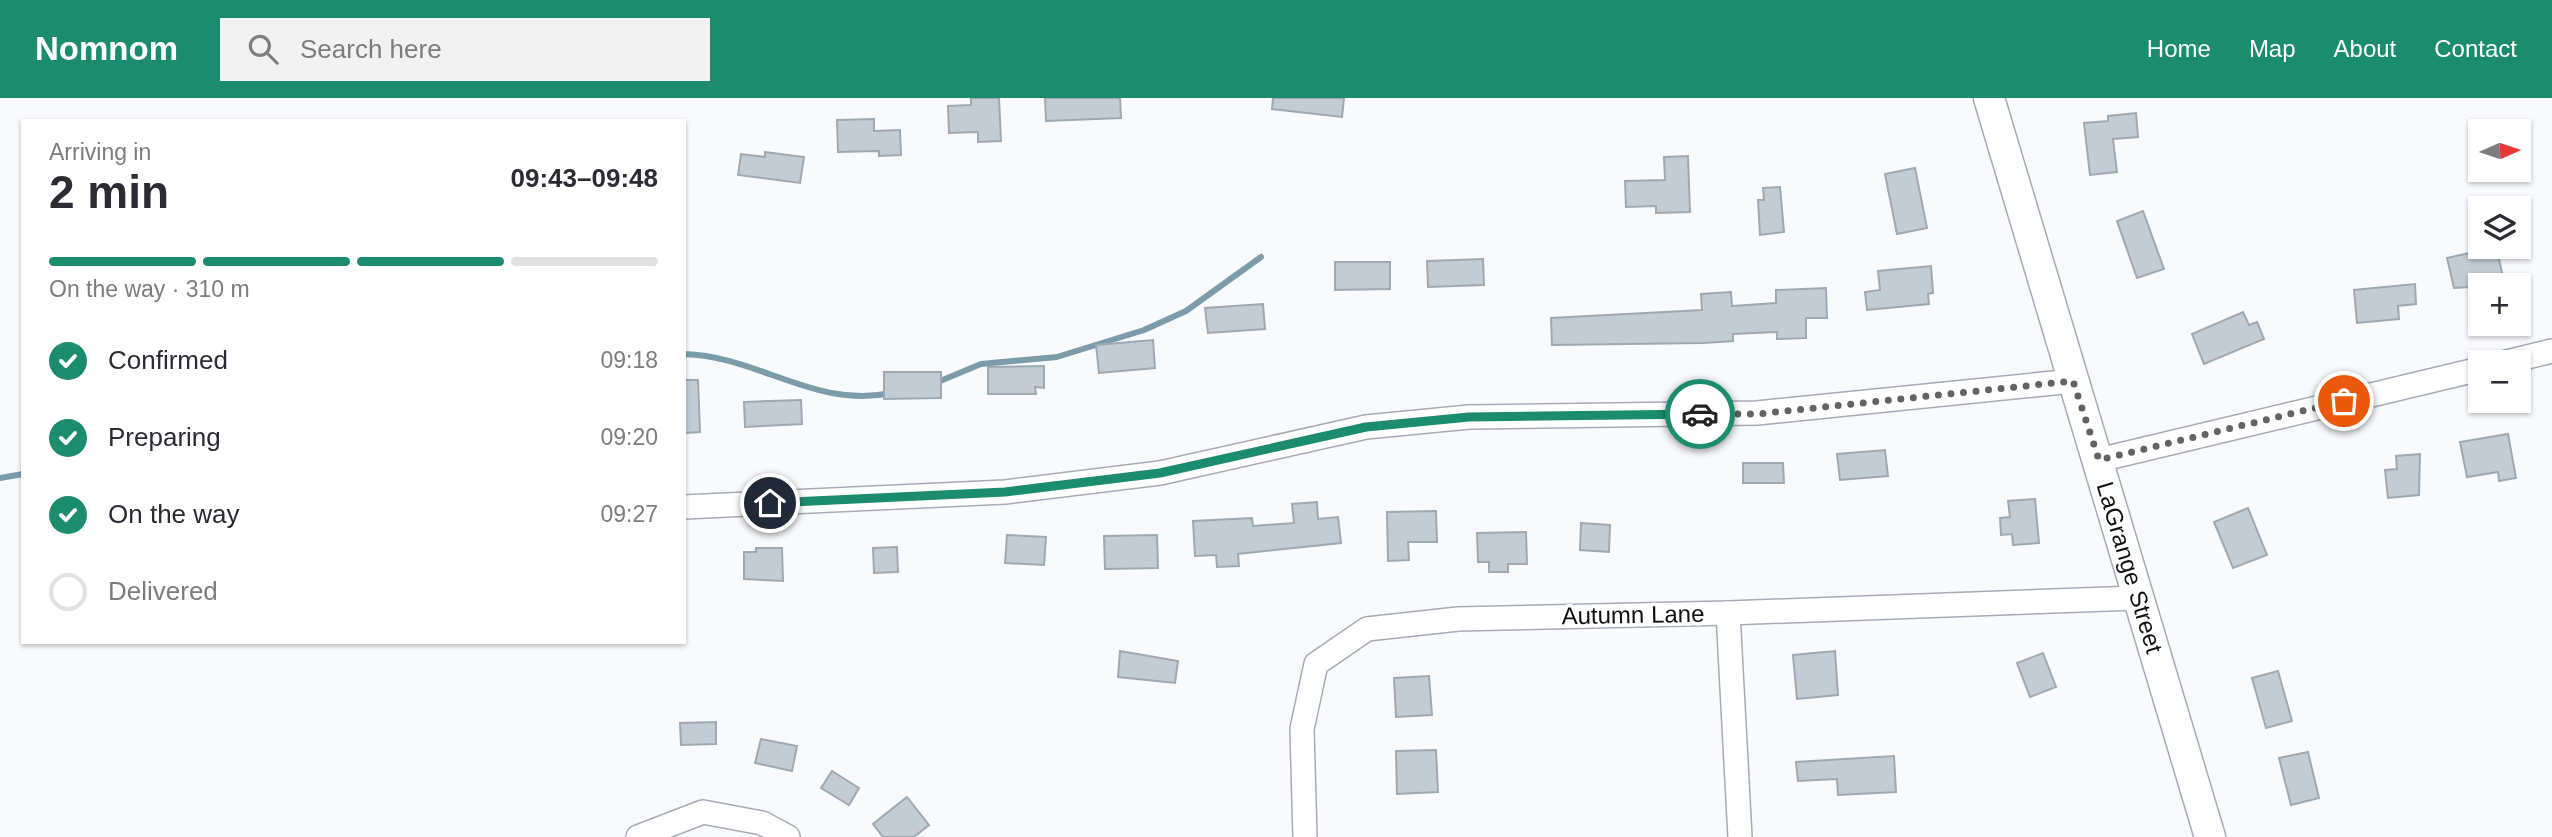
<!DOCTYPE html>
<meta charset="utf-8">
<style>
:root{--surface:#fff;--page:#f2f2f3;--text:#2b2b33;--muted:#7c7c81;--line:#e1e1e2;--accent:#1b8c6d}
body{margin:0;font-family:Arial,sans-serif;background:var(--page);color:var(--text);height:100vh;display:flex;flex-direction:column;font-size:26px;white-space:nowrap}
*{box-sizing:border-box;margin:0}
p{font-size:23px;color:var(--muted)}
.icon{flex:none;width:38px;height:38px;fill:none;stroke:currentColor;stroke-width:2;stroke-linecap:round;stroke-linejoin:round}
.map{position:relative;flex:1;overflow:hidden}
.details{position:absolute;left:21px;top:21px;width:665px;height:525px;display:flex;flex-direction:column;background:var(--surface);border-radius:0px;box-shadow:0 2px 5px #0004}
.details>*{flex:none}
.needle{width:46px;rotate:87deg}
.fabs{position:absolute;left:2468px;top:21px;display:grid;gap:14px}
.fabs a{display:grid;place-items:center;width:63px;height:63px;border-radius:0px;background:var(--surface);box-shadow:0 2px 5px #0004;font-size:35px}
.pin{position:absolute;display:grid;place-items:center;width:60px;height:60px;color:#fff;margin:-30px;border:4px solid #fff;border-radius:50%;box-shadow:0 2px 7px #0007}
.courier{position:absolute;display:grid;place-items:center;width:70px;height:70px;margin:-35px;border:5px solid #1b8c6d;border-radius:50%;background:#fff;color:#222;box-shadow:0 2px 9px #0007}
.head em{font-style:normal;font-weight:700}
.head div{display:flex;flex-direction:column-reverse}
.head{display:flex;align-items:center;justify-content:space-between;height:119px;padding:0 28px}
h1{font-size:46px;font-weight:700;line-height:52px}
.bar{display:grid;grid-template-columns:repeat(4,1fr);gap:10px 7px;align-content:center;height:84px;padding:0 28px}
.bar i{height:9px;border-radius:5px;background:var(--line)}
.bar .on{background:var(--accent)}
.bar p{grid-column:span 4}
ol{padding:0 28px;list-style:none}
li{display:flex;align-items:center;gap:21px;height:77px}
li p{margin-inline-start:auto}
li .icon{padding:7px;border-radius:50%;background:var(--accent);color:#fff;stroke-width:4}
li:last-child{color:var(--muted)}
li i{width:38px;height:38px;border:4px solid var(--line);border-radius:50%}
header{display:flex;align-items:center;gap:42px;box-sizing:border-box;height:98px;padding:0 35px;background:var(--accent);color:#fff}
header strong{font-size:33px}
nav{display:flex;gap:38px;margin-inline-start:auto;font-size:24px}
.search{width:490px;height:63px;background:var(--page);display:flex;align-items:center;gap:18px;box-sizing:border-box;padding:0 24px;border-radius:0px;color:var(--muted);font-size:26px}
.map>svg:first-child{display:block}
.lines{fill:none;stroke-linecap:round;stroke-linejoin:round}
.stream{stroke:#7d9cab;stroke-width:6}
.building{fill:#c2ccd5;stroke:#9fa9b2;stroke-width:2}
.minor-casing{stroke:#a6abb7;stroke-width:26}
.tertiary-casing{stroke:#a6abb7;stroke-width:33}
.minor{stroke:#fff;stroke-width:23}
.tertiary{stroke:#fff;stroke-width:30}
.done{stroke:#616366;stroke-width:7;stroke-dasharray:0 12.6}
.route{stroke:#1b8c6d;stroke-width:9}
.labels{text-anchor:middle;stroke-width:7;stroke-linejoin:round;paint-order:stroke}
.street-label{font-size:24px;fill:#0f1115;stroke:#fff}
</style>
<header>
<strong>Nomnom</strong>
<div class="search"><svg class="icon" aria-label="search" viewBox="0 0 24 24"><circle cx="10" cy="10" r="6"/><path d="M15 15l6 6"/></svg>Search here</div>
<nav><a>Home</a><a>Map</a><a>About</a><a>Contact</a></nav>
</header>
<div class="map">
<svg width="2552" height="739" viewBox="0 0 2552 739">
<rect width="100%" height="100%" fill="#f9fafd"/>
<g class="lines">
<g class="stream">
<path d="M684 256C758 258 815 311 891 295"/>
<polyline points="933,286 981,266 1057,259 1144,232 1186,213 1261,159"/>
<polyline points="0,380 23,376"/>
</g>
</g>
<g class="building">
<polygon points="971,0 999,0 1001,43 978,44 978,34 949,35 948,8 971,7"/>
<polygon points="1045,0 1120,0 1121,20 1046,23"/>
<polygon points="1273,0 1344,0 1342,19 1272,11"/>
<polygon points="2136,15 2138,39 2113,41 2117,74 2090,77 2084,25 2108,23 2108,18"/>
<polygon points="874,21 874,33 900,32 901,57 879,58 879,53 838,54 837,22"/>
<polygon points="765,54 804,59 800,85 738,77 741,56 765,59"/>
<polygon points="1688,58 1690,114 1656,115 1656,108 1626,109 1625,83 1665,82 1664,59"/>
<polygon points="1915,70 1927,130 1897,136 1885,76"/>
<polygon points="1780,89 1784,134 1760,137 1758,102 1764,102 1763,90"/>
<polygon points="2143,113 2164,171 2137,180 2117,123"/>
<polygon points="2496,149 2505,187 2454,190 2447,160"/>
<polygon points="1483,161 1484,187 1428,189 1427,163"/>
<polygon points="1335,164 1390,164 1390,191 1335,192"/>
<polygon points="1931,168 1933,195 1928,196 1929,206 1867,212 1865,194 1880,192 1878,173"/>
<polygon points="2415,186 2416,206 2398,208 2399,221 2357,225 2354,192"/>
<polygon points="1826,190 1827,220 1806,220 1806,240 1777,241 1777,234 1733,236 1733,243 1704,245 1552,247 1551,220 1702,212 1701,196 1731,194 1732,208 1776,205 1776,192"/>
<polygon points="1263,206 1265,231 1208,235 1205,210"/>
<polygon points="2243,214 2249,227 2257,224 2264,241 2204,266 2192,236"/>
<polygon points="1153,242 1155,270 1099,275 1096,247"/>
<polygon points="1044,268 1044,290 1035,289 1036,296 988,296 988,269"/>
<polygon points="884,274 941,274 941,300 884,301"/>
<polygon points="684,282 698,282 700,334 684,335"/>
<polygon points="801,302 802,326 745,329 744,304"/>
<polygon points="2508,336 2516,380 2499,383 2498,374 2467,379 2460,344"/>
<polygon points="1885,352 1888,378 1840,382 1837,356"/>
<polygon points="2420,356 2419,397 2388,400 2385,372 2397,371 2396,358"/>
<polygon points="1743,365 1783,365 1784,385 1743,385"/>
<polygon points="2035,401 2039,445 2013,447 2012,436 2001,437 2000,420 2010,419 2008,403"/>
<polygon points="1317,404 1318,421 1338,419 1341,445 1238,456 1239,468 1217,469 1216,457 1195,458 1193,423 1252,420 1253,428 1294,425 1292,406"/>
<polygon points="2248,410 2267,457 2233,470 2214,424"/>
<polygon points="1436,413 1437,444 1408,444 1409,462 1388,463 1387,414"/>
<polygon points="1581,425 1610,427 1609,454 1580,452"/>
<polygon points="1526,434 1527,466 1508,466 1508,474 1489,474 1489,464 1478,464 1477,435"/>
<polygon points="1007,437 1046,439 1044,467 1005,465"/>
<polygon points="1157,437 1158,470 1105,471 1104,438"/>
<polygon points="897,449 898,474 874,475 873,450"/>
<polygon points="756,450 782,450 783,483 744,481 744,454 756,454"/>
<polygon points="1120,553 1178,563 1175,585 1118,579"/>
<polygon points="1835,553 1838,597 1797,601 1793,557"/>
<polygon points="2043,555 2056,589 2030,599 2017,565"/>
<polygon points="2278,573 2292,623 2266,630 2252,580"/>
<polygon points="1429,578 1432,617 1396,619 1394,580"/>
<polygon points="716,624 716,646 681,647 680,625"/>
<polygon points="761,641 797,648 792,673 755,665"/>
<polygon points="1436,652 1438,694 1397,696 1396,653"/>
<polygon points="2308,654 2319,700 2291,707 2279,660"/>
<polygon points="1894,658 1896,694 1838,697 1837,681 1798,683 1796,664"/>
<polygon points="832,673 859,690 849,707 821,690"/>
<polygon points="907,699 929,727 914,739 883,739 873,726"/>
</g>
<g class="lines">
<g class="minor-casing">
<g id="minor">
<polyline points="2507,264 2552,253"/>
<polyline points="2099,362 2480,271"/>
<polyline points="684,409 1005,394 1160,375 1366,329 1469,319 1757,315 2073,283"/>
<polyline points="1728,515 1740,739"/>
<polyline points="638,739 703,714 762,725 788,739"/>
<polyline points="1305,739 1302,631 1316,566 1367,531 1458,521 1728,515 2136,500"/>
</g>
</g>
<g class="tertiary-casing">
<g id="tertiary">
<path id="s1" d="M1989 0 2210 739"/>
</g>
</g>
<use href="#minor" class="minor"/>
<use href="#tertiary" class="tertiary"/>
</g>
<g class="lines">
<polyline class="done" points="1700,316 1757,316 2073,283 2099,362 2344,303"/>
<polyline class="route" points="770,405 1005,394 1160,375 1366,329 1469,319 1700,316"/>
</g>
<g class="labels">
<g class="street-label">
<text dy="8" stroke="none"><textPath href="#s1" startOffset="490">LaGrange Street</textPath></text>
<text transform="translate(1633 517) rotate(-1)" y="8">Autumn Lane</text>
</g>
</g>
</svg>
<div class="fabs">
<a><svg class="needle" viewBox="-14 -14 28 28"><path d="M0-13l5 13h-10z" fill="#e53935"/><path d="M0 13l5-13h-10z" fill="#7c7c81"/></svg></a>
<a><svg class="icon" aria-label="layers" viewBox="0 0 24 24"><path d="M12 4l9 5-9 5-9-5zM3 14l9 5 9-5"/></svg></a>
<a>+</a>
<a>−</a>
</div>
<div class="pin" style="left:2344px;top:303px;background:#ea580c"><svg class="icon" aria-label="bag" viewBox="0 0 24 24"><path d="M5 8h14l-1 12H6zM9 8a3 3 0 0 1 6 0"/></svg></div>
<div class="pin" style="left:770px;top:405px;background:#1f2937"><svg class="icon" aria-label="home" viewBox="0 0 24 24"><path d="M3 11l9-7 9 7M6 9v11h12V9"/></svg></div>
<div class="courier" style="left:1700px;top:316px"><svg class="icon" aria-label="car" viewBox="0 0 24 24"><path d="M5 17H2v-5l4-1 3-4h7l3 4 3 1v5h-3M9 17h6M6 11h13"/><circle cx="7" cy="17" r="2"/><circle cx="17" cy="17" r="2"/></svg></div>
<section class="details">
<div class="head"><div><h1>2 min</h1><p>Arriving in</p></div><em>09:43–09:48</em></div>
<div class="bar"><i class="on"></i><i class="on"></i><i class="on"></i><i></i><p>On the way · 310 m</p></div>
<ol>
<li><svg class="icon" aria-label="check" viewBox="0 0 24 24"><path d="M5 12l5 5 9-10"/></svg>Confirmed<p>09:18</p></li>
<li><svg class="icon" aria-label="check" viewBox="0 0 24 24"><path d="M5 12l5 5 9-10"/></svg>Preparing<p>09:20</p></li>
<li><svg class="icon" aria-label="check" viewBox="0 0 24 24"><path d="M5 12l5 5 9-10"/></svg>On the way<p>09:27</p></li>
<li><i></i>Delivered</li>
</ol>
</section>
</div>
